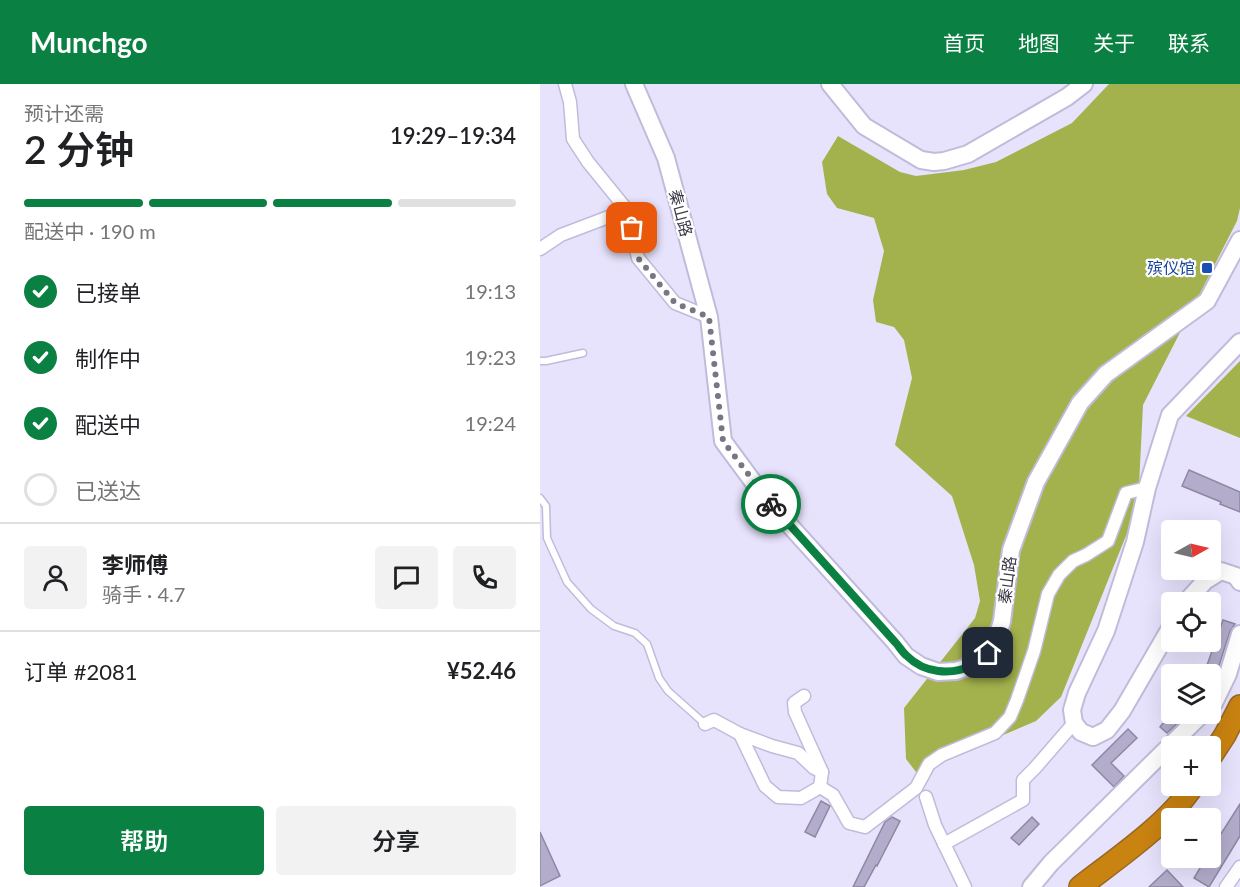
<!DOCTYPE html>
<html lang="zh">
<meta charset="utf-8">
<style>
:root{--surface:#fff;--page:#f2f2f2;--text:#202124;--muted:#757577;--line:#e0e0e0;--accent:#0b8043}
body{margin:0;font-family:Lato,"Noto Sans SC",sans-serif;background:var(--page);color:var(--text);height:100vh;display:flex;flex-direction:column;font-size:22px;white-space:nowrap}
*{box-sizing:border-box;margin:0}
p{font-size:20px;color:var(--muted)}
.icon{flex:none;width:33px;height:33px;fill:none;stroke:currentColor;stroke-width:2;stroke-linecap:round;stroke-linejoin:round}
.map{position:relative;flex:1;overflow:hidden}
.drawer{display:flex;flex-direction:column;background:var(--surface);width:540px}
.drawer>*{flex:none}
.needle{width:39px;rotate:82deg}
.fabs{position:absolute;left:621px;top:436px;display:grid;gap:12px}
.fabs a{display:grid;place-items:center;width:60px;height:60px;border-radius:6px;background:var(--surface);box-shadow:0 6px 24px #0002;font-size:30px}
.pin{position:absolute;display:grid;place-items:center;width:51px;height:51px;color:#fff;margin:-26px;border-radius:12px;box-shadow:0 3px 9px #0006}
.courier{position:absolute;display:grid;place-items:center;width:60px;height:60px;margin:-30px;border:4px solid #0b8043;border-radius:50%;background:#fff;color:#222;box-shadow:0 2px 8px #0007}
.head em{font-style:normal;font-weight:600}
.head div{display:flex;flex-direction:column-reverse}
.head{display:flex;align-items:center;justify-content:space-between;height:102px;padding:0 24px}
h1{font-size:39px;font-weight:600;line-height:45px}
.bar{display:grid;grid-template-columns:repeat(4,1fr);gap:9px 6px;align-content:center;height:72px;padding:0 24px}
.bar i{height:8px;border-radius:4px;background:var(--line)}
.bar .selected{background:var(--accent)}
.bar p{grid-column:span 4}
.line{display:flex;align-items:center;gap:15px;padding:0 24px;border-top:2px solid var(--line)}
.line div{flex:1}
.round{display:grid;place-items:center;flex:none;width:63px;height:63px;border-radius:6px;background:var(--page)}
ol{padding:0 24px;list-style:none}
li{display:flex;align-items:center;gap:18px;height:66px}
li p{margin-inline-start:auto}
li .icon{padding:6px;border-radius:50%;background:var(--accent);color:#fff;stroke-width:4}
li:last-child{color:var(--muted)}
li i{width:33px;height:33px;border:3px solid var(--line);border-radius:50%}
.cta{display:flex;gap:12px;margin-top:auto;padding:12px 24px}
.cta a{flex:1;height:69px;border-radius:6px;background:var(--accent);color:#fff;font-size:24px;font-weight:600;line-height:69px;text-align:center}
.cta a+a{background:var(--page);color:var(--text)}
header{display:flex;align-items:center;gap:36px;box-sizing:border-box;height:84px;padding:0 30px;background:var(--accent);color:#fff}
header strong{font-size:28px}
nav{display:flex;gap:33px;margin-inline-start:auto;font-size:21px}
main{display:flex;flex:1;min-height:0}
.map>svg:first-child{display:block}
.forest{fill:#a4b24d}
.building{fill:#b3accb;stroke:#8e88a5;stroke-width:1.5}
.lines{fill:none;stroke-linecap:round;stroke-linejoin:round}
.lane-casing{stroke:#c1bbda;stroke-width:9}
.street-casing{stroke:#c1bbda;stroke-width:15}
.secondary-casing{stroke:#c1bbda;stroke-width:20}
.highway-casing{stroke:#986924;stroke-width:24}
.lane{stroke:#fff;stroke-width:6}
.street{stroke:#fff;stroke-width:12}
.secondary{stroke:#fff;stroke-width:16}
.highway{stroke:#c98311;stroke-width:21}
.done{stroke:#787586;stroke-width:6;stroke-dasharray:0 10.8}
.route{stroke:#0b8043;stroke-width:8}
.transit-dot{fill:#1a4fb4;stroke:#fff;stroke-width:2}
.labels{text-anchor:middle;stroke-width:4.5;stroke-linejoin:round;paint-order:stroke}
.street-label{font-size:16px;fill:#3c3a46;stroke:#fff}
.transit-label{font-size:16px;fill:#164399;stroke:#fff;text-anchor:end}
</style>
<header>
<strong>Munchgo</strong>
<nav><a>首页</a><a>地图</a><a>关于</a><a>联系</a></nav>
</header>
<main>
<section class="drawer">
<div class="head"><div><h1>2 分钟</h1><p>预计还需</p></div><em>19:29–19:34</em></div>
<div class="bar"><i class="selected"></i><i class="selected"></i><i class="selected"></i><i></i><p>配送中 · 190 m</p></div>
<ol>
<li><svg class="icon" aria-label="check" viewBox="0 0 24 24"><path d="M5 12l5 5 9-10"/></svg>已接单<p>19:13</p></li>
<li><svg class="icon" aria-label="check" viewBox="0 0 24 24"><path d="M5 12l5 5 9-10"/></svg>制作中<p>19:23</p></li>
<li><svg class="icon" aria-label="check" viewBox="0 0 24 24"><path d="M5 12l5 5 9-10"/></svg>配送中<p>19:24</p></li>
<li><i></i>已送达</li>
</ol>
<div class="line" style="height:108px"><a class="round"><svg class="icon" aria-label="person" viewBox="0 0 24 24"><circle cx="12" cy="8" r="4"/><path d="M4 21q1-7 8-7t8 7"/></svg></a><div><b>李师傅</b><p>骑手 · 4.7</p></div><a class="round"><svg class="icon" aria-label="chat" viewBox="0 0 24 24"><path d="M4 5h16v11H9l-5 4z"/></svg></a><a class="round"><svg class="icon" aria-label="phone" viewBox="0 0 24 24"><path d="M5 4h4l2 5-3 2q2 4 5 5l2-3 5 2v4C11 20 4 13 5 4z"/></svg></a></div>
<div class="line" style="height:78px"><div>订单 #2081</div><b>¥52.46</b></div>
<div class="cta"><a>帮助</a><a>分享</a></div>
</section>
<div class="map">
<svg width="700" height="803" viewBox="0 0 700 803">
<rect width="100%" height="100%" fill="#e8e3fd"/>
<g class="forest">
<polygon points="569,0 700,0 700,124 697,137 603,321 598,422 521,613 496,637 376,688 366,675 364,624 435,534 440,517 434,481 412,412 355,361 372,294 364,256 354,243 336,238 333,216 344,167 334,134 297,124 287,110 282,78 298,52 360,88 376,92 424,86 456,78 532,39"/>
<polygon points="700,277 700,354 646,332"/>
</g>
<g class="building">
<polygon points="649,386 700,408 700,428 680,420 681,418 642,402"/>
<polygon points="683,536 695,540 690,547 677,588 666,584"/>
<polygon points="631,630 647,630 627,649 620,643"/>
<polygon points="588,645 597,654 571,679 584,692 574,703 552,681"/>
<polygon points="281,717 290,722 275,753 265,748"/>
<polygon points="700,720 700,752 669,803 654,794 666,774 670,774 670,767"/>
<polygon points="352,733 360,737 337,782 336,781 324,803 313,803 345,738"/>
<polygon points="492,733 499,740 479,761 471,754"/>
<polygon points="0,748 20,792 0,802"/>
<polygon points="627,786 643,803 609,803"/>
</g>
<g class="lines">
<g class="lane-casing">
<g id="lane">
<polyline points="0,277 6,277 43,269"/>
<polyline points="0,414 6,422 7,454 27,498 51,525 74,542 95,549 107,560 119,594 128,607 165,640"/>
</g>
</g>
<g class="street-casing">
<g id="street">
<polyline points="25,0 30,18 33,55 48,78 87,126 98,174 135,219 169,233"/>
<polyline points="0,165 21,151 87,126"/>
<polyline points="165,640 174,636 200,650 232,662 258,669 274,684 282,688"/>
<polyline points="200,650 225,702 238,713 261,714 280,703 282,688 255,628 254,619 264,612"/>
<polyline points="280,703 293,711 309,739 325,743 376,704 389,680 402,671 455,649 470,633 477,616 494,567 508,510 519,491 533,477 546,471 568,457 586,409 607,404"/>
<polyline points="386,713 395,741 425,803"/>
<polyline points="404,760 483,716 483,696 495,684 534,639"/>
<polyline points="686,803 700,783"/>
</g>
</g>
<g class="secondary-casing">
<g id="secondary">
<polyline points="94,0 126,74 169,233 183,357 225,414 355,558 366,572 381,582 398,588 416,587 433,581 448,569 457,554 462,537 471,466 496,398 540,319 566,290 667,217 700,156"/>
<polyline points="290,0 324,42 381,76 394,78 404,77 428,70 527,13 544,0"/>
<polyline points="645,519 665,497 681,487 696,492 700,498"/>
<polyline points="632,541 582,627 567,646 553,653 541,648 534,639 532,626 537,609 566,547 595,458 607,404 630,331 700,258"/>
<polyline points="670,622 674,619 688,590 700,550"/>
<polyline points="491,803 511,779 662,630"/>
</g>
</g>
<g class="highway-casing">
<g id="highway">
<polyline points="670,674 685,651 700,622"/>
<path d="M540 803C576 775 628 740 653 702"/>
</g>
</g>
<use href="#lane" class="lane"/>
<use href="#street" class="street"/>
<use href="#secondary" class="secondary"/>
<use href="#highway" class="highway"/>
</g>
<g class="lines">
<polyline class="done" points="92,144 98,174 135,219 169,233 183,357 231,420"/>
<path class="route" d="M231 420 355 558C359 562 362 568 367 572 384 589 411 592 433 581 438 578 443 573 448 569"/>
</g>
<rect class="transit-dot" x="661" y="178" width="12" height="12" rx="3"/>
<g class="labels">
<g class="street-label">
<text transform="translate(141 129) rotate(75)" y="6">秦山路</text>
<text transform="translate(467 496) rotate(-83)" y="6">秦山路</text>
</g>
<g class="transit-label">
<text x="655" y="190">殡仪馆</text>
</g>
</g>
</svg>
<div class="fabs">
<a><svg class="needle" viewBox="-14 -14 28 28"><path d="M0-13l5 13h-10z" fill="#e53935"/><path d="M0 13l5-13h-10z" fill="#757577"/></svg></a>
<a><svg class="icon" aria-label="locate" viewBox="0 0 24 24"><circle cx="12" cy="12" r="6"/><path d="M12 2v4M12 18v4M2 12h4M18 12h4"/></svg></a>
<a><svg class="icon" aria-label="layers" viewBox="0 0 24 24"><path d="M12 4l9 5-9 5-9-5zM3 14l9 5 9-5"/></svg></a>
<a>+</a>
<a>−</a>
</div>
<div class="pin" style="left:92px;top:144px;background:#ea580c"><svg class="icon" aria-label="bag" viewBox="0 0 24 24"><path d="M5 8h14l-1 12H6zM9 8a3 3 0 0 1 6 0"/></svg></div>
<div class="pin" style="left:448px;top:569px;background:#1f2937"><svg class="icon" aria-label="home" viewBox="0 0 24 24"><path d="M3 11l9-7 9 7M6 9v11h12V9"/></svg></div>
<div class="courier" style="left:231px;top:420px"><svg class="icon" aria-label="bike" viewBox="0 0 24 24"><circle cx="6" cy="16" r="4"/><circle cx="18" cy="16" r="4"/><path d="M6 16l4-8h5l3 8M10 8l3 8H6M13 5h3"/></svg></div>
</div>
</main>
